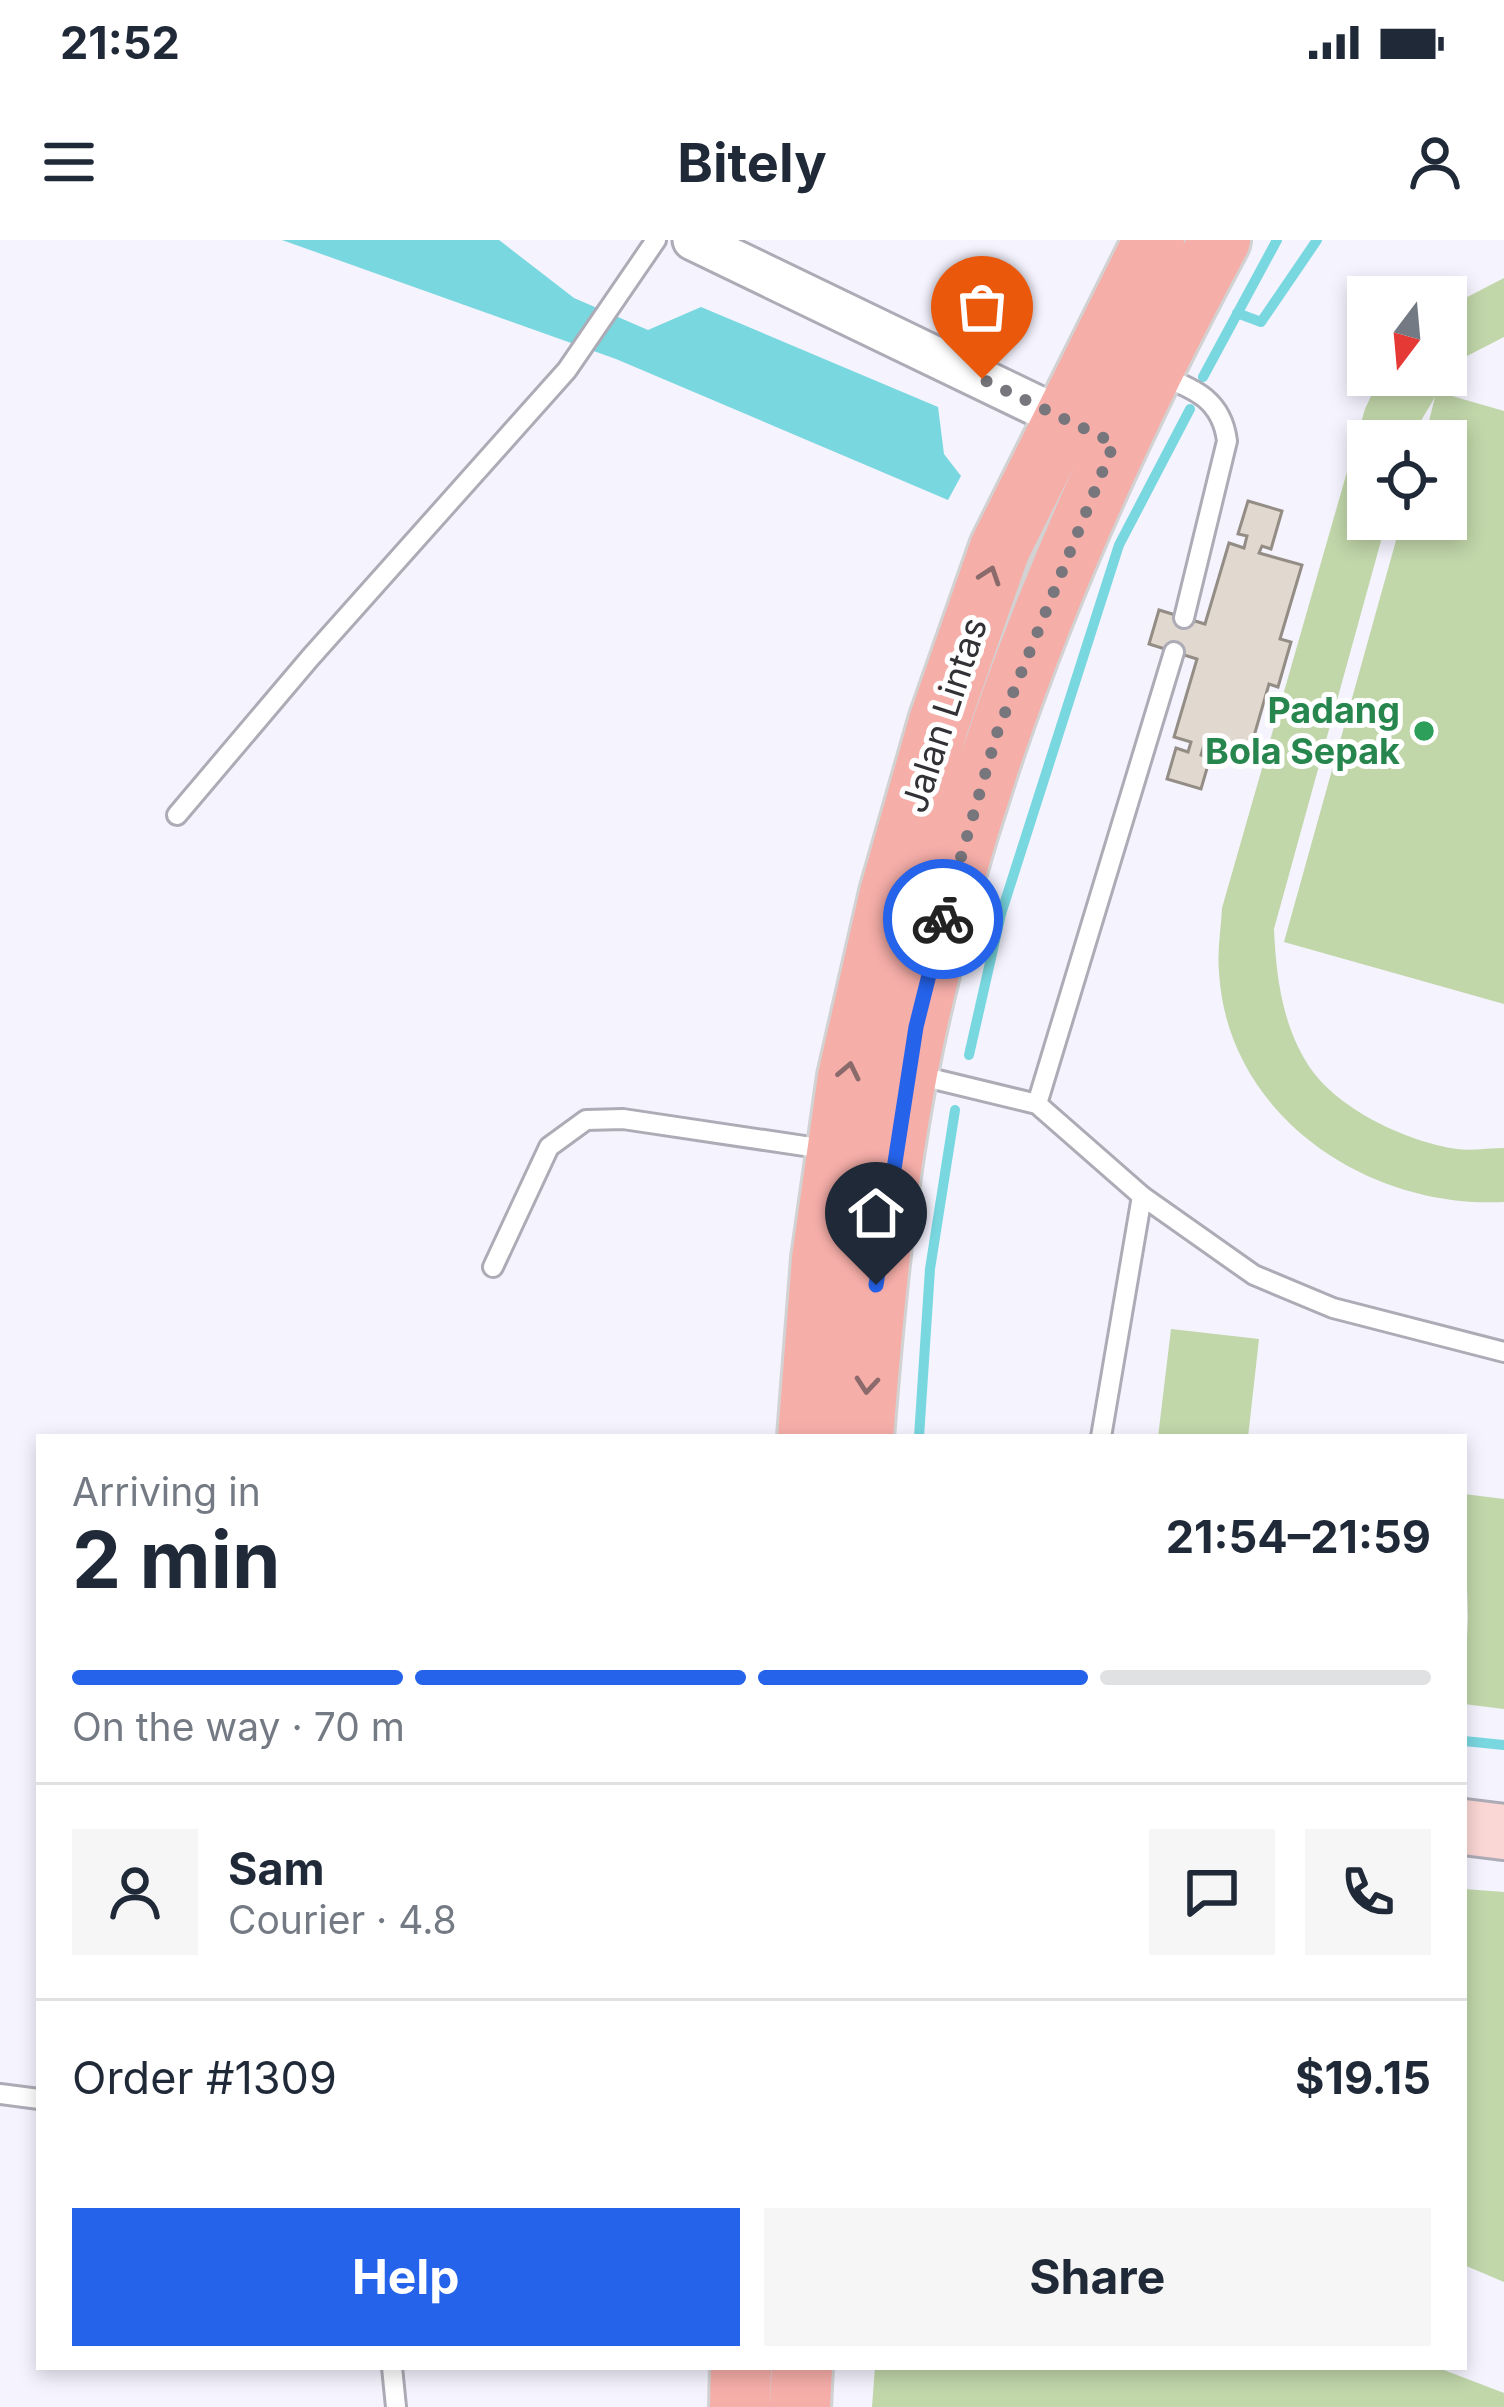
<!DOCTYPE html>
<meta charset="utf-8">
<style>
:root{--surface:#fff;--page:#f6f6f7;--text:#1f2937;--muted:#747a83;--line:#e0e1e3;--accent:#2563eb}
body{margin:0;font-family:Inter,sans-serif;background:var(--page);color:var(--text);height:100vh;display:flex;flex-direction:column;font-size:45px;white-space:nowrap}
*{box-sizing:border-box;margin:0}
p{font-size:39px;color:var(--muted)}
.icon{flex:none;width:66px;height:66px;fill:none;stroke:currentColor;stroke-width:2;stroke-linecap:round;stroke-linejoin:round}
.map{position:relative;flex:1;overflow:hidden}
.sheet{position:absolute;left:36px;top:1194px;width:1431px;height:936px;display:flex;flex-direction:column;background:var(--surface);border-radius:0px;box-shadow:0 6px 18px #0003}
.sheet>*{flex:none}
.needle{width:78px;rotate:196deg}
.buttons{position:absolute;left:1347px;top:36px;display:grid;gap:24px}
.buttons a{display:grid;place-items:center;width:120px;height:120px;border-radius:0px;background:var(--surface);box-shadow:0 6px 18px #0003;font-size:60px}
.pin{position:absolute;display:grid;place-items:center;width:102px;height:102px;color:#fff;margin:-123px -51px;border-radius:50% 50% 50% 0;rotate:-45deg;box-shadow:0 0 12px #0007}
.pin .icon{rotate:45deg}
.courier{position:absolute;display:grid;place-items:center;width:120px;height:120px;margin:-60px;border:9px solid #2563eb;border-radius:50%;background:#fff;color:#222;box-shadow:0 3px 15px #0007}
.headline em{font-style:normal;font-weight:700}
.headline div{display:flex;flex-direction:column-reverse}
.headline{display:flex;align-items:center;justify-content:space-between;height:204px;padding:0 36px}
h1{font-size:78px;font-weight:700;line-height:90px}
.bar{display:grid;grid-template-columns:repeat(4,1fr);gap:18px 12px;align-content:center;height:144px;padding:0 36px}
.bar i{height:15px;border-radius:9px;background:var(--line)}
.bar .active{background:var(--accent)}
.bar p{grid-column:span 4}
.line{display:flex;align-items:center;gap:30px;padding:0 36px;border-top:3px solid var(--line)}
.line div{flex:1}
.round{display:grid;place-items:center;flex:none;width:126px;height:126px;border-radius:0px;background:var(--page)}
.action{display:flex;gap:24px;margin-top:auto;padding:24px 36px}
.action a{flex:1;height:138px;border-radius:0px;background:var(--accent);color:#fff;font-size:48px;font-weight:700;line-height:138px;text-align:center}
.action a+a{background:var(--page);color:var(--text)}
.status{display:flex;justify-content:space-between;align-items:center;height:84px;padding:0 60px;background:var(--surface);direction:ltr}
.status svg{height:33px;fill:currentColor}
header{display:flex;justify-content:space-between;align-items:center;height:156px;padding:0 36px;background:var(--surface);font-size:54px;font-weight:700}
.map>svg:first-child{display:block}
.green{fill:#c1d6a9}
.water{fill:#79d7e0}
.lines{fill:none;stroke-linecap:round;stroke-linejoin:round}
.stream{stroke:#79d7e0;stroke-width:10}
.building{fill:#e1d8d0;stroke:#948d85;stroke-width:3}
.service-casing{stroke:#adacb6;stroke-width:24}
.minor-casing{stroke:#adacb6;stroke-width:45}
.secondary-casing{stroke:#adacb6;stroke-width:60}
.primary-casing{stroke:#d2d2d3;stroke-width:66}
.service{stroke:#fff;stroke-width:18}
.minor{stroke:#fff;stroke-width:39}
.secondary{stroke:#fad6d4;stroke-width:54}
.primary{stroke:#f6aea9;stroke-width:60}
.oneway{stroke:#8a6a6a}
.done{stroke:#76767c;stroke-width:12;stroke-dasharray:0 21.6}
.route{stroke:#2563eb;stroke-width:15}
.leisure-dot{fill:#2e9e5b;stroke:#fff;stroke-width:4.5}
.labels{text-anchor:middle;stroke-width:10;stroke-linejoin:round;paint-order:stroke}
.leisure-label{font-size:36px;font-weight:bold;fill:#27864d;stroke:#fff;text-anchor:end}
.street-label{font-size:36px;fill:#323236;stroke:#fff}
</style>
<div class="status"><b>21:52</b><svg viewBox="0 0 49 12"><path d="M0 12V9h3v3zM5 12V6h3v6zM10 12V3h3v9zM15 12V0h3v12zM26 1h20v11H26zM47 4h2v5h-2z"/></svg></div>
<header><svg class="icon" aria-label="menu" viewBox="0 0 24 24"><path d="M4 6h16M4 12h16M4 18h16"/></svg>Bitely<svg class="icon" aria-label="person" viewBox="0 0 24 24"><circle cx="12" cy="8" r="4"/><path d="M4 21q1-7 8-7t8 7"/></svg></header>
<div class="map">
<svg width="1504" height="2167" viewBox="0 0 1504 2167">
<rect width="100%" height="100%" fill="#f4f3fe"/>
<g class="green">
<path d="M1504 38V97L1467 116 1438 152 1504 171V764L1284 702 1402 279H1446V201H1424L1435 157 1409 201H1368V279H1387L1274 689C1276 735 1282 783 1307 823 1334 868 1407 902 1457 909 1472 911 1489 908 1504 908V962C1368 969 1227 876 1219 732 1217 711 1221 689 1222 668L1365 169 1381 135H1446V68Z"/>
<polygon points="1171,1089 1259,1099 1248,1197 1158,1197"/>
<polygon points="1464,1254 1504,1259 1504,1469 1464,1464 1468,1377"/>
<polygon points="1464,1649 1504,1652 1504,2042 1464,2025"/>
<polygon points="875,2127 1436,2127 1504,2153 1504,2167 872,2167"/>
</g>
<polygon class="water" points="282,0 499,0 574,58 648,90 701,67 938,167 944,214 961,236 948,260 616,119"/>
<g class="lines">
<g class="stream">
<polyline points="1237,73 1261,82 1317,0"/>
<polyline points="1203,137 1277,0"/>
<polyline points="969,815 1001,674 1119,305 1190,169"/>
<polyline points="919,1197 930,1029 955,870"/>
<polyline points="1464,1501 1504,1505"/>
</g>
</g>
<polygon class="building" points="1248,261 1282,271 1271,309 1262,306 1259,313 1302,325 1280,399 1291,402 1278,447 1269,444 1248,517 1204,505 1201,515 1210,518 1201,549 1167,539 1176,508 1188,512 1191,502 1174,497 1197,419 1149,404 1159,370 1205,384 1229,303 1244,308 1247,296 1238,294"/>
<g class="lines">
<g class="service-casing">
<g id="service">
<path d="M1161 136C1196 149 1222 161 1227 201L1184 378"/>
<polyline points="177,575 310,418 567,130 656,0"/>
<polyline points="913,834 1037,864 1142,956 1254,1035 1333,1068 1504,1112"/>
<polyline points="1037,864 1174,412"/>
<polyline points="493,1027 549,907 586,880 623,879 831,910"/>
<polyline points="1101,1197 1142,956"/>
<polyline points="0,1854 39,1859"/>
<polyline points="392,2127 396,2167"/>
</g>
</g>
<g class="minor-casing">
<polyline id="minor" points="693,0 1083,188"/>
</g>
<g class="secondary-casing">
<polyline id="secondary" points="1464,1587 1504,1592"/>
</g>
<g class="primary-casing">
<g id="primary">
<polyline points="808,1197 822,1019 848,837 890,653 939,482 1000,308 1154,0"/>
<path d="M863 1197C874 1059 887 919 917 784 978 506 1086 249 1220 0"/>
<polyline points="740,2167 741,2127"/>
<polyline points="800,2167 802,2127"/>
</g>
</g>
<use href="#service" class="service"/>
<use href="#minor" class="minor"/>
<use href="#secondary" class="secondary"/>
<use href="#primary" class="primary"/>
</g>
<defs><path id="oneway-chevron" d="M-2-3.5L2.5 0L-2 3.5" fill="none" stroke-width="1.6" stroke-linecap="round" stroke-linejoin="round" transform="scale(3)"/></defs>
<g class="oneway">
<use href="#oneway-chevron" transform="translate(990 335) rotate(-71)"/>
<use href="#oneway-chevron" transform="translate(849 831) rotate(-78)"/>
<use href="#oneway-chevron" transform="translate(867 1145) rotate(95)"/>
</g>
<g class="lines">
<polyline class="done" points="943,679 998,490 1114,203 982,139"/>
<polyline class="route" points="876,1045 916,787 943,679"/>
</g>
<circle class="leisure-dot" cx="1424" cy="491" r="12"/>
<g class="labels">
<g class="leisure-label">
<text x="1400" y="483">Padang<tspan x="1400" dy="41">Bola Sepak</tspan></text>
</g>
<g class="street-label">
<text transform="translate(944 475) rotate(-72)" y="13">Jalan Lintas</text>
</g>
</g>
</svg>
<div class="buttons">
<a><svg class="needle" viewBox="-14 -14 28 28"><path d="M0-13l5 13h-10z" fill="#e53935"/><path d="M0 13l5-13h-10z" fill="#747a83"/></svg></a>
<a><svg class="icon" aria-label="locate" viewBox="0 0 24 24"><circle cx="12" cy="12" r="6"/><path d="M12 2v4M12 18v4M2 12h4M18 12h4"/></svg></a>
</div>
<div class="pin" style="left:982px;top:139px;background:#ea580c"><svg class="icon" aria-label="bag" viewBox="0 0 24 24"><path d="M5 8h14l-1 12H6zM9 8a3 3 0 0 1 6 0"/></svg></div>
<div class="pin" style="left:876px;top:1045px;background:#1f2937"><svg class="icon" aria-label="home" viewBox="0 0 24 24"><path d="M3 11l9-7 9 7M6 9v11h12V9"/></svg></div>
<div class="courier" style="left:943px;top:679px"><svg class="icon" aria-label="bike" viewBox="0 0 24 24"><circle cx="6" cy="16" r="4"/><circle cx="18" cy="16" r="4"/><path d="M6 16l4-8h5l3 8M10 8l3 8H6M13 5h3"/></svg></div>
<section class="sheet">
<div class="headline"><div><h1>2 min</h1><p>Arriving in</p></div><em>21:54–21:59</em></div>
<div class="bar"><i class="active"></i><i class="active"></i><i class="active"></i><i></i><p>On the way · 70 m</p></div>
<div class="line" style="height:216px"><a class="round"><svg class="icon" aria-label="person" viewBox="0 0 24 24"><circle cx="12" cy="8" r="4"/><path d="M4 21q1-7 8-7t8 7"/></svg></a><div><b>Sam</b><p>Courier · 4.8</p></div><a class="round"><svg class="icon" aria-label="chat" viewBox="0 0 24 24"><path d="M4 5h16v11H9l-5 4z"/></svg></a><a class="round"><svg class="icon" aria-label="phone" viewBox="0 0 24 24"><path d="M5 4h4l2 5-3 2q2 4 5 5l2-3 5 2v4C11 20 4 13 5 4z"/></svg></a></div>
<div class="line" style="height:156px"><div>Order #1309</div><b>$19.15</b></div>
<div class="action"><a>Help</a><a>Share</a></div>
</section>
</div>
